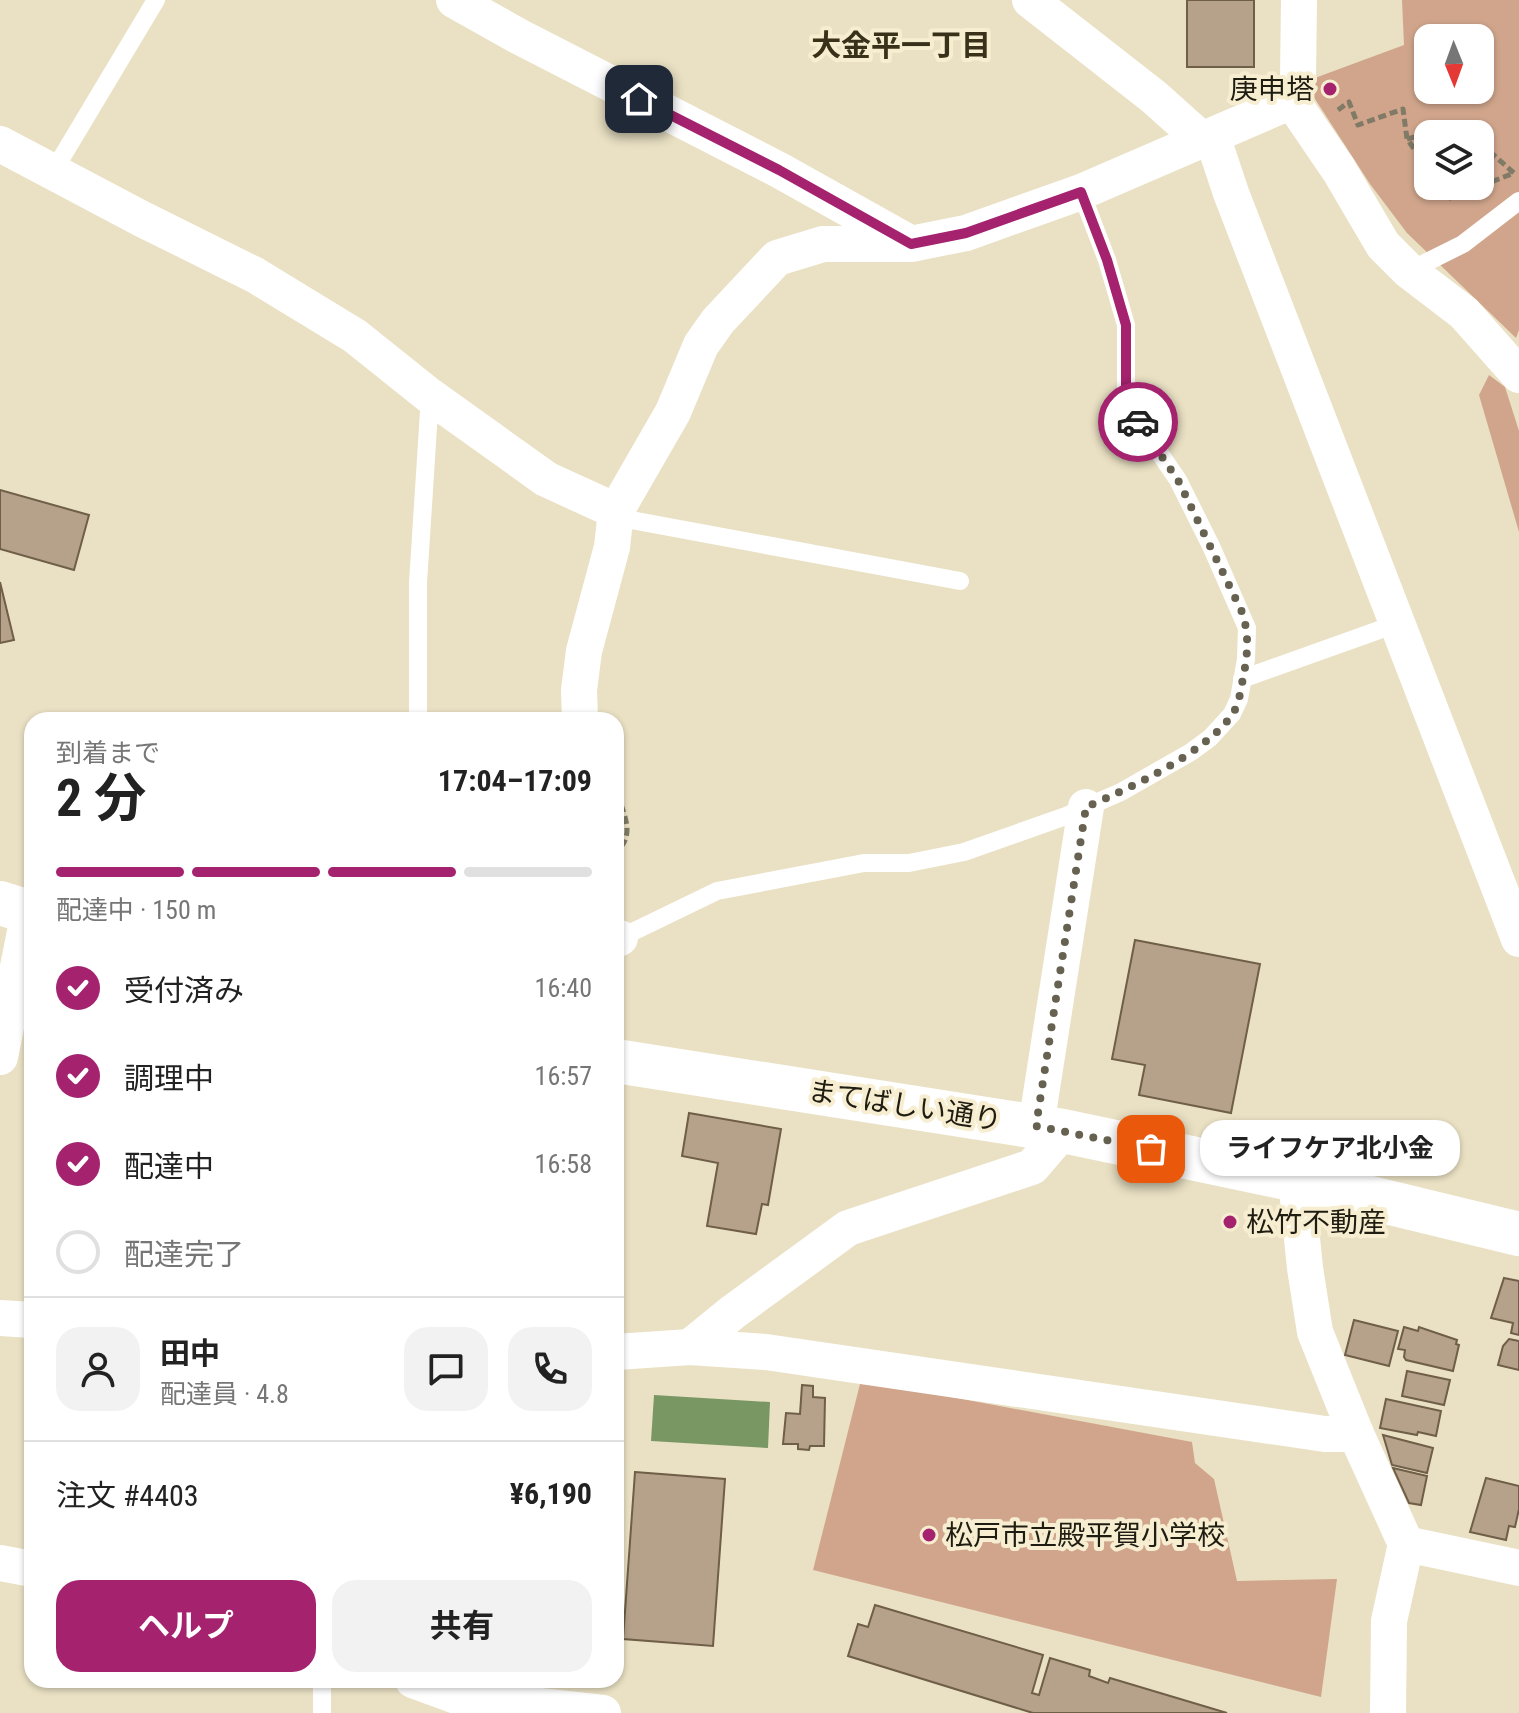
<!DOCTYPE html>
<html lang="ja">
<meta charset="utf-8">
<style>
:root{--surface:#fff;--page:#f2f2f2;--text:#222;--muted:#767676;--line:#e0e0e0;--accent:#a5226f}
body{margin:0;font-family:"Roboto Condensed","Noto Sans JP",sans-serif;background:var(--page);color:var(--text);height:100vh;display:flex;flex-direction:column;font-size:30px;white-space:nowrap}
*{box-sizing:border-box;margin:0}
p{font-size:26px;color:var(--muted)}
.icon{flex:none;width:44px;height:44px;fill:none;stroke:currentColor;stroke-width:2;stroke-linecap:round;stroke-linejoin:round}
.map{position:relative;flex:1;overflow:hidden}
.side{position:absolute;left:24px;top:712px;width:600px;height:976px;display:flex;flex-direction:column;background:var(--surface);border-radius:24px;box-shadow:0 2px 6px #0004}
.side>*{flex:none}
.needle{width:52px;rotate:179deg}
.fabs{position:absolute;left:1414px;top:24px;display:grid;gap:16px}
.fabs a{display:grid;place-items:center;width:80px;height:80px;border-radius:16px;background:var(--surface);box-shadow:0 2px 6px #0004;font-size:40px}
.pin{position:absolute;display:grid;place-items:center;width:68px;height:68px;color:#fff;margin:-34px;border-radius:16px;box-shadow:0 4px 12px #0006}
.courier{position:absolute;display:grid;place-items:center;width:80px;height:80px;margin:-40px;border:6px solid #a5226f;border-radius:50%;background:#fff;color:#222;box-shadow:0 2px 10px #0007}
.bubble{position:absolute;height:56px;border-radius:24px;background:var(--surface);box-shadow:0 2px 6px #0004;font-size:26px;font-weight:700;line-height:56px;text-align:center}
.summary em{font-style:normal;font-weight:700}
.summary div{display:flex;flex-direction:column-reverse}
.summary{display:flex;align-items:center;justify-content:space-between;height:136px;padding:0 32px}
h1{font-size:52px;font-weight:700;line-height:60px}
.bar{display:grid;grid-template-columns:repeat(4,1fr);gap:12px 8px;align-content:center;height:96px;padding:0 32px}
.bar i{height:10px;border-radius:6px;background:var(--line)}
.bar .current{background:var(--accent)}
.bar p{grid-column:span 4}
.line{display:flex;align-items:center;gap:20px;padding:0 32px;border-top:2px solid var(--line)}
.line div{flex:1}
.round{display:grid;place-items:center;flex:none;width:84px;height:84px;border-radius:24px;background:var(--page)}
ol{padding:0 32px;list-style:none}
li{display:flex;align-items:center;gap:24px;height:88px}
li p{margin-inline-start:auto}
li .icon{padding:8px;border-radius:50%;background:var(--accent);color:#fff;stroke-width:4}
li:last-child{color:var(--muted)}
li i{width:44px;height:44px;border:4px solid var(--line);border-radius:50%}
.primary-button{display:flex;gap:16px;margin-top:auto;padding:16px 32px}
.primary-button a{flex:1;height:92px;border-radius:24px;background:var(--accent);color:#fff;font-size:32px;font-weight:700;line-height:92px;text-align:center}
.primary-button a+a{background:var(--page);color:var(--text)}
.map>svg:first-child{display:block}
.green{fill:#d0a58c;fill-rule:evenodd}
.water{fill:#799763}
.building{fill:#b6a28b;stroke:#6f5e48;stroke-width:2}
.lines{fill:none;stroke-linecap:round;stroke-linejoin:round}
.path{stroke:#807a67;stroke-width:5;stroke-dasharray:8 4;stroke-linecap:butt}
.service{stroke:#fff;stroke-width:18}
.minor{stroke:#fff;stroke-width:36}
.tertiary{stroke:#fff;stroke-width:44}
.done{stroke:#666150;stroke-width:8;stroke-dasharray:0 14.4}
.route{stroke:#a5226f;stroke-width:10}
.poi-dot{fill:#a5226f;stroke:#f7eed1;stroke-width:3}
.labels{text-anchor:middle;stroke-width:8;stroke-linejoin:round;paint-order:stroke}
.poi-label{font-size:28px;fill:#1f1c11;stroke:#f7eed1;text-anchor:start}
.street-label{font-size:28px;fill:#1f1c11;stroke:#f7eed1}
.neighbourhood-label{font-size:30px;font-weight:bold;fill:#393119;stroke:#f7eed1}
</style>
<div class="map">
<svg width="1519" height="1713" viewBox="0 0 1519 1713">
<rect width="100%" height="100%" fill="#eae1c4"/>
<g class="green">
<path d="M1402 0H1519V330L1516 338 1407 233 1370 184 1304 82 1404 45ZM1428 38H1480V90H1428ZM1428 134H1480V186H1428Z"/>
<polygon points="1489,375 1505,387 1519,431 1519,532 1479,395"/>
<polygon points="861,1380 1192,1442 1195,1463 1214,1479 1237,1581 1337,1579 1321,1697 813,1570"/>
</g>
<polygon class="water" points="654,1395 770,1402 768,1448 651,1441"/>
<g class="building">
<rect x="1187" y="0" width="67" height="67"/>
<polygon points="0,490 89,515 74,570 0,549"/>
<polygon points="0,582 14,640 0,643"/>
<polygon points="1135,940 1260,964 1231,1113 1139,1095 1145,1065 1112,1059"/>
<polygon points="689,1113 781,1129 768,1205 762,1204 756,1234 707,1226 718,1163 682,1156"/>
<polygon points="1504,1278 1519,1281 1519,1335 1511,1333 1513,1323 1491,1318"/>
<polygon points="1354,1320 1398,1331 1389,1366 1345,1355"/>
<polygon points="1404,1327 1418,1331 1419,1327 1457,1340 1456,1344 1459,1345 1453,1371 1406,1360 1404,1357 1405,1350 1398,1349"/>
<polygon points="1509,1339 1519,1341 1519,1370 1498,1365 1503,1346"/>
<polygon points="1407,1371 1450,1380 1444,1405 1402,1396"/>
<polygon points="802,1385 813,1386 813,1397 825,1398 824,1446 810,1446 809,1450 798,1449 798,1444 783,1444 786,1413 800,1414"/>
<polygon points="1386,1399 1441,1411 1436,1436 1418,1432 1417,1435 1380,1428"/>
<polygon points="1383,1435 1433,1448 1427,1473 1392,1465"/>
<polygon points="1393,1468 1427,1476 1421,1505 1409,1503"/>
<polygon points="635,1472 725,1479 713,1646 623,1639"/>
<polygon points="1486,1478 1519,1486 1519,1509 1515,1527 1509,1526 1506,1540 1470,1532"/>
<polygon points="875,1605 1043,1655 1032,1693 1039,1695 1050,1658 1090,1670 1089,1676 1108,1683 1110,1678 1227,1713 1033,1713 848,1656 858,1624 868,1627"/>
</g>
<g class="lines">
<g class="path">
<polyline points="1338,110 1349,102 1358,125 1403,109 1407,139 1428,168"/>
<polyline points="1407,139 1460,125 1470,134"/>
<polyline points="1441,186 1450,198 1514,173 1480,143"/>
<path d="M616 794 619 798C625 818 635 836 616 852"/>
</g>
<g class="service">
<polyline points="53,172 156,0"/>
<polyline points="1409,271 1463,244 1519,201"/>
<polyline points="615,517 960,581"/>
<polyline points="1242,679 1396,624"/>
<polyline points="418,720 418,583 430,396"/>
<polyline points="620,938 717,891 864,863 909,863 964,852 1066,816 1121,792 1191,752 1210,738 1232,714 1239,699 1246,659 1247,628 1211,546 1178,480 1126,404 1126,325 1107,260 1081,192"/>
<polyline points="322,1680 322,1713"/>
</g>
<g class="minor">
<polyline points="454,0 518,36 779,170 906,241"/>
<polyline points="1030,0 1154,97 1202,140"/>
<polyline points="1299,0 1298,79 1292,101 1339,170 1383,245 1409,271 1464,313 1519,375"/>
<polyline points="1212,136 1231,193 1519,939"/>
<polyline points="0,144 142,219 255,275 355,336 430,396 546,479 616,511"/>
<polyline points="580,720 579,690 584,651 612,547 616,511 673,412 701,345 718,321 777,258 823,244 911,244 966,233 1081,192 1292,101"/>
<polyline points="616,940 620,938"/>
<polyline points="0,1057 29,912"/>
<polyline points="1036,1126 1086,807"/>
<polyline points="1296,1180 1305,1268 1315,1332 1356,1434 1406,1544 1389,1621 1388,1713"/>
<polyline points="0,1318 32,1320"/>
<polyline points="690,1347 733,1312 848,1228 1032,1167 1063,1131"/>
<polyline points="616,1352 690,1347 766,1352 1325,1434 1356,1434"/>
<polyline points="1406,1544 1519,1568"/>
<polyline points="0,1563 32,1569"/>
<polyline points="413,1680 459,1697 603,1713"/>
</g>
<g class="tertiary">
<polyline points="0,903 32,913"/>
<polyline points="616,1061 1063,1131 1296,1180 1519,1234"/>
</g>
</g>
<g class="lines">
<path class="done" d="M1138 422 1178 480 1242 612C1249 633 1248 652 1244 673 1241 687 1240 703 1232 715 1204 754 1130 788 1086 807L1036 1126 1151 1149"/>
<polyline class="route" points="639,99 779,170 911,244 966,233 1081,192 1107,260 1126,325 1126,404 1138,422"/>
</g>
<g class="poi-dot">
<circle cx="1330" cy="89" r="8"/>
<circle cx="1230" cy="1222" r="8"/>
<circle cx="929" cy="1535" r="8"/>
</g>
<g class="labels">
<g class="poi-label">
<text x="1314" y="99" text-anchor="end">庚申塔</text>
<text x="1246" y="1232">松竹不動産</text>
<text x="945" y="1545">松戸市立殿平賀小学校</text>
</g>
<g class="street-label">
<text transform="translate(905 1105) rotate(9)" y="10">まてばしい通り</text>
</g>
<g class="neighbourhood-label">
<text x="901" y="56">大金平一丁目</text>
</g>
</g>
</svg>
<div class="fabs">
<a><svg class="needle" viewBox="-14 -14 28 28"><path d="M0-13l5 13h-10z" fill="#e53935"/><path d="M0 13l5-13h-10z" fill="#767676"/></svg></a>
<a><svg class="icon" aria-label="layers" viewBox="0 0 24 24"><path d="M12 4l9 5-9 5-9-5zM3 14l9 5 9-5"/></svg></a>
</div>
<div class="pin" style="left:1151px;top:1149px;background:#ea580c"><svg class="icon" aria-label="bag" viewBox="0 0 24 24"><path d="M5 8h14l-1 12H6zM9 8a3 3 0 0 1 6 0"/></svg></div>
<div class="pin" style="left:639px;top:99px;background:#1f2937"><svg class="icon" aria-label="home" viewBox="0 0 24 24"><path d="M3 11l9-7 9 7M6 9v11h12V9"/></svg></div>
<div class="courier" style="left:1138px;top:422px"><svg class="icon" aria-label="car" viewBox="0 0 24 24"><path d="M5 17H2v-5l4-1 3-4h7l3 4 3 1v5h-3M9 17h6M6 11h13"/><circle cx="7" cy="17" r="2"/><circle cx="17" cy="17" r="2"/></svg></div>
<div class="bubble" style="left:1200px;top:1120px;width:260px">ライフケア北小金</div>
<section class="side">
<div class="summary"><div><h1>2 分</h1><p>到着まで</p></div><em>17:04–17:09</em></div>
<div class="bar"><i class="current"></i><i class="current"></i><i class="current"></i><i></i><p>配達中 · 150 m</p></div>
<ol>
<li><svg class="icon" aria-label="check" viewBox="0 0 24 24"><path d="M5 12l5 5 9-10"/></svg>受付済み<p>16:40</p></li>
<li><svg class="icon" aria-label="check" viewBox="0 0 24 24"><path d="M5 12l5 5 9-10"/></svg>調理中<p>16:57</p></li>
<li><svg class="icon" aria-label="check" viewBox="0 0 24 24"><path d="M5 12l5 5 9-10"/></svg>配達中<p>16:58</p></li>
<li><i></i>配達完了</li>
</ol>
<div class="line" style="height:144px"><a class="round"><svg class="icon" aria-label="person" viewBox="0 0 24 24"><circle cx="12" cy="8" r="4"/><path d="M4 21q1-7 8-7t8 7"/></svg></a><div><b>田中</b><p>配達員 · 4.8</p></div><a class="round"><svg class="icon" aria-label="chat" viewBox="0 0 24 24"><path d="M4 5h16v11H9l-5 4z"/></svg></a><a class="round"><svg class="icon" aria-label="phone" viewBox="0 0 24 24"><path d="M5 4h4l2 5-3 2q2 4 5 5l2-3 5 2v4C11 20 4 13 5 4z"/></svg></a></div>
<div class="line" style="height:104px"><div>注文 #4403</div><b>¥6,190</b></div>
<div class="primary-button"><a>ヘルプ</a><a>共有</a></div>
</section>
</div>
